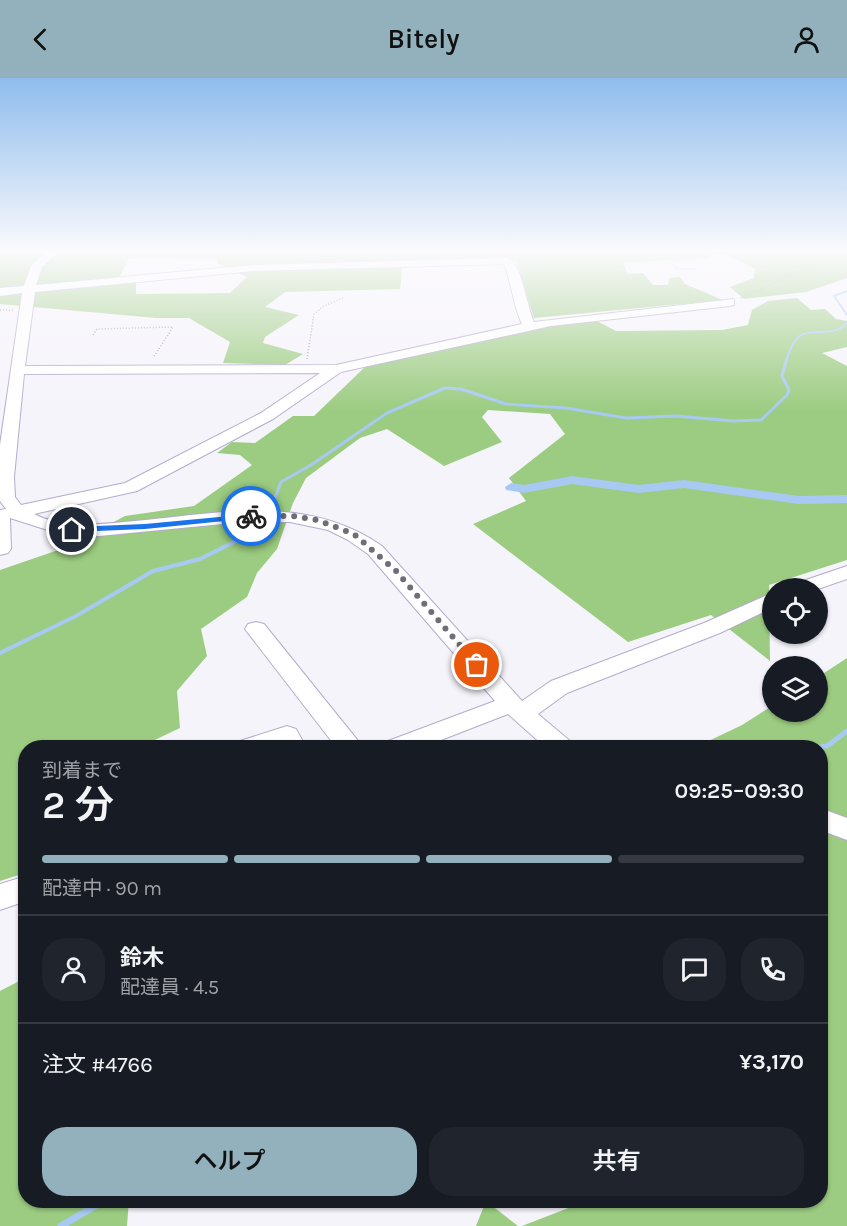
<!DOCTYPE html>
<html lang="ja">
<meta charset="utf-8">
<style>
:root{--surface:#171b24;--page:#20242c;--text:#f1f3f6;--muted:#9ea1a6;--line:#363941;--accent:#93b1bc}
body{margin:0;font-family:Karla,"Noto Sans JP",sans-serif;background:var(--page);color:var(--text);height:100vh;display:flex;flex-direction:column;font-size:22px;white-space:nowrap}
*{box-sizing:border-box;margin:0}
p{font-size:20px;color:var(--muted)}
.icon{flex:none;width:33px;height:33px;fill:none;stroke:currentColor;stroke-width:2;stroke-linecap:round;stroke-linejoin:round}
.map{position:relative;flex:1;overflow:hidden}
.details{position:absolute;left:18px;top:662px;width:810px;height:468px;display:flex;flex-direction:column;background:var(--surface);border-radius:24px;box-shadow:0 2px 4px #0004}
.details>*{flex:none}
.tools{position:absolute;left:762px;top:500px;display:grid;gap:12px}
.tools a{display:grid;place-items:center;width:66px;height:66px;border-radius:50%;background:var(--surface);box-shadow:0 2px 4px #0004;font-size:30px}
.pin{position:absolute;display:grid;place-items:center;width:51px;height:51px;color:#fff;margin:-26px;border:3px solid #fff;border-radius:50%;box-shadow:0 2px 6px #0007}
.courier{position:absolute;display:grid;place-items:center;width:60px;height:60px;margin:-30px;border:4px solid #1a73e8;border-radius:50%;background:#fff;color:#222;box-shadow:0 2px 8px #0007}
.overview em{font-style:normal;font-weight:600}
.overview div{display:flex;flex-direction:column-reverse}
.overview{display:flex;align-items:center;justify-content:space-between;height:102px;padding:0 24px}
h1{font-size:39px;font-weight:600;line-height:45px}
.bar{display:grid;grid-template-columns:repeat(4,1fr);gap:9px 6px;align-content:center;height:72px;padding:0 24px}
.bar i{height:8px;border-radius:4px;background:var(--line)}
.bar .on{background:var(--accent)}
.bar p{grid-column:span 4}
.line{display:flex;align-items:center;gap:15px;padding:0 24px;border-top:2px solid var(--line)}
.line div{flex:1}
.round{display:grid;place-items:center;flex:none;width:63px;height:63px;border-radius:24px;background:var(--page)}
.action{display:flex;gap:12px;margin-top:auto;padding:12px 24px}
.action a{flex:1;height:69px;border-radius:24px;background:var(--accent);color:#111;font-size:24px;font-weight:600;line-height:69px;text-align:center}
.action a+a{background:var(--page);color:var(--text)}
header{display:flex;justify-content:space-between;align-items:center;height:78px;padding:0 24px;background:var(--accent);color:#111;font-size:27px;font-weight:600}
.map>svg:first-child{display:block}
.forest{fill:#9ccc81;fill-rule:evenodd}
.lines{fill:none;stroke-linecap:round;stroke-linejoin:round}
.stream-far4{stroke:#a8c9f2;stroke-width:2}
.stream-far3{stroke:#a8c9f2;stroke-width:3}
.stream-far2{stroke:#a8c9f2;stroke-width:4}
.stream-far1{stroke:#a8c9f2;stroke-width:5}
.stream{stroke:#a8c9f2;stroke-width:7}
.canal{fill:#a8c9f2;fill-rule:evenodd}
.minor-casing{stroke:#b3abcb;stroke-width:2}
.path{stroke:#9c99a3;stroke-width:1.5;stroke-dasharray:1 2;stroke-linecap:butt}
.minor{fill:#fff;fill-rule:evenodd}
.route{fill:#1a73e8}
.done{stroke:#6f6d77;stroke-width:6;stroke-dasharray:0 10.8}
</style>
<header><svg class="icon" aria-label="back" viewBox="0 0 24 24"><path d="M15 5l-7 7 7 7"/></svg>Bitely<svg class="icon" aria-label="person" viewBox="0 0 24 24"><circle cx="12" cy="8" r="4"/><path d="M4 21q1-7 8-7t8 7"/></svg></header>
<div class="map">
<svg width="847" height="1148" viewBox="0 0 847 1148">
<rect width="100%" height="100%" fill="#f6f4fb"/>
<g class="forest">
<path d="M0 172H847V200L806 214 744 221 730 209 754 200 755 191C741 183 728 175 711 176L710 180C681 183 652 182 623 185L628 196 643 195 653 207H668L669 200 680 199 685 206 723 222 534 240 516 182 403 183 400 211 285 214 265 229 299 237 265 259 263 265 303 276 285 287 223 285 230 264 189 240H156L0 226ZM217 180V185L247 199 230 215 136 216V205L119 200 129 181Z"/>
<polygon points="797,220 811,232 825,231 836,241 847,243 847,269 822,275 847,288 847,482 769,507 770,583 711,537 628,564 473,446 526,423 509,400 565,356 550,336 488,332 482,339 502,364 444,388 387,351 360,360 306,400 293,425 277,471 257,495 247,519 201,551 207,578 177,613 180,650 140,669 26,669 25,795 0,803 0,492 67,469 125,438 194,428 252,387 240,377 217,375 232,364 255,365 293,338 314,338 367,287 531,251 593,241 616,253 722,252 748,247 752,232 768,223"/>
<polygon points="847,580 847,1148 522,1148 589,1122 820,1122 820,669 696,669 742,647 772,628 772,633 818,633 818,599"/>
<polygon points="25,900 26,1122 129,1122 127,1148 0,1148 0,913"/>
<polygon points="486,1123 518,1148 476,1148"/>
</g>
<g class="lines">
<g class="stream-far4">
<polyline points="847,213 834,218 847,237"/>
<path d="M787 281C799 235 825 267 847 245"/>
</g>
<polyline class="stream-far3" points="274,422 281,404 311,387 387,335 445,310 461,311 506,326 566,330 626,340 676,338 733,343 761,342 787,317 789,312 782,298 787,280"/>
<polyline class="stream-far2" points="0,575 76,538 153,493 200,481 238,462 258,447 274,420"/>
<polyline class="stream-far1" points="820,669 827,668 847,653"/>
<polyline class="stream" points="61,1148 105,1122"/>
<polygon class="canal" points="572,398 639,407 684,402 799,418 847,417 847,425 799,426 684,410 639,415 572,406 524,415 506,412 505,409 511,405 524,407"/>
<g class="minor-casing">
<g id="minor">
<path d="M48 172H60L42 189 36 207 253 187 508 180C522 186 527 229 534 244L734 221V227L730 228 551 248 341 294 273 341 137 413 34 436C60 450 95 447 124 444 213 437 303 413 382 468L522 623 551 603 704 545 765 518 772 516V530L720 555 567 615 538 636 570 663 574 669H545L508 636 423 669H384L388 663 495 623 368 476 348 462 328 452 290 444H243L99 458 60 456 10 440 11 471 8 475 0 477V432L6 431 0 423V367L22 215 0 218V210L24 208 31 188ZM504 186C512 206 513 227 522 246L336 287 25 288 35 214 253 193ZM320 295 261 335 125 405 21 427 15 419 14 399 24 296Z"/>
<polygon points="847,488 847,501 818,511 791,510 794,506"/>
<polygon points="256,544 264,546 363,669 336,669 245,551 248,546"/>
<polygon points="287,648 296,651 306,669 236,669 240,663"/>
<polygon points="820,730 847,740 847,762 820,752"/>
<polygon points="26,798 26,823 0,832 0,806"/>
</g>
</g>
<g class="path">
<polyline points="519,183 630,179 671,183 677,191 698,191"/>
<polyline points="741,220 846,172"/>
<polyline points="0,232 13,232"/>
<polyline points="93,257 97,251 173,249 153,280"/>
<polyline points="307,281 314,236 324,228 343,220"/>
</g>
<use href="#minor" class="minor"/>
</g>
<linearGradient id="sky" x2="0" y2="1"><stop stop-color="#8ebcec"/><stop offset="0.52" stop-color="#fbfafd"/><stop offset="1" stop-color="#fbfafd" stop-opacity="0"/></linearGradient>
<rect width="847" height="333" fill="url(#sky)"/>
<polygon class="route" points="251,436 254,436 254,440 145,451 72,454 68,452 72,449 145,446"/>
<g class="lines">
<polyline class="done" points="251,438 292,438 317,442 354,456 396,493 477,587"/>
</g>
</svg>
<div class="tools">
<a><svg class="icon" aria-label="locate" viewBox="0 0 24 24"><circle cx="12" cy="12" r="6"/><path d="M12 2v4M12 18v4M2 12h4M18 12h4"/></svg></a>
<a><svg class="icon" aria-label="layers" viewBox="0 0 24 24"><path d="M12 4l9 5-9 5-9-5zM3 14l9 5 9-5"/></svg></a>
</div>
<div class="pin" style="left:477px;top:587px;background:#ea580c"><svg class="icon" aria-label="bag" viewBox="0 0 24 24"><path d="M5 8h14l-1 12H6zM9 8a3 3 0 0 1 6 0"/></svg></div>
<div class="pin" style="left:72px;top:452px;background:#1f2937"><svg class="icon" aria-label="home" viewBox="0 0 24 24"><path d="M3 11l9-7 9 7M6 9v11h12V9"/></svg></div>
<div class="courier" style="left:251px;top:438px"><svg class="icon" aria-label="bike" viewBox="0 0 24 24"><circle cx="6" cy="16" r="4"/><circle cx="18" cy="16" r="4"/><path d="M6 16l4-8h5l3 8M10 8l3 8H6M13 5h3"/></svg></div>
<section class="details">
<div class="overview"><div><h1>2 分</h1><p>到着まで</p></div><em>09:25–09:30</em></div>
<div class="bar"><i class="on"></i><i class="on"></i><i class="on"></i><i></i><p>配達中 · 90 m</p></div>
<div class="line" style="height:108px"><a class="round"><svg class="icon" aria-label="person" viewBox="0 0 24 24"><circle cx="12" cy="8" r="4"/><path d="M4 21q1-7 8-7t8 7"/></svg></a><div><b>鈴木</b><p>配達員 · 4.5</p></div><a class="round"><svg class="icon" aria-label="chat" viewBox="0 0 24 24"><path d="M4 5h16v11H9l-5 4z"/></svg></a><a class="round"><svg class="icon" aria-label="phone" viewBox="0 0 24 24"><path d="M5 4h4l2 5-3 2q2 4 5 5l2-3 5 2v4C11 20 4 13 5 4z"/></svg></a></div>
<div class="line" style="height:78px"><div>注文 #4766</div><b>¥3,170</b></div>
<div class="action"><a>ヘルプ</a><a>共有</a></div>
</section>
</div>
